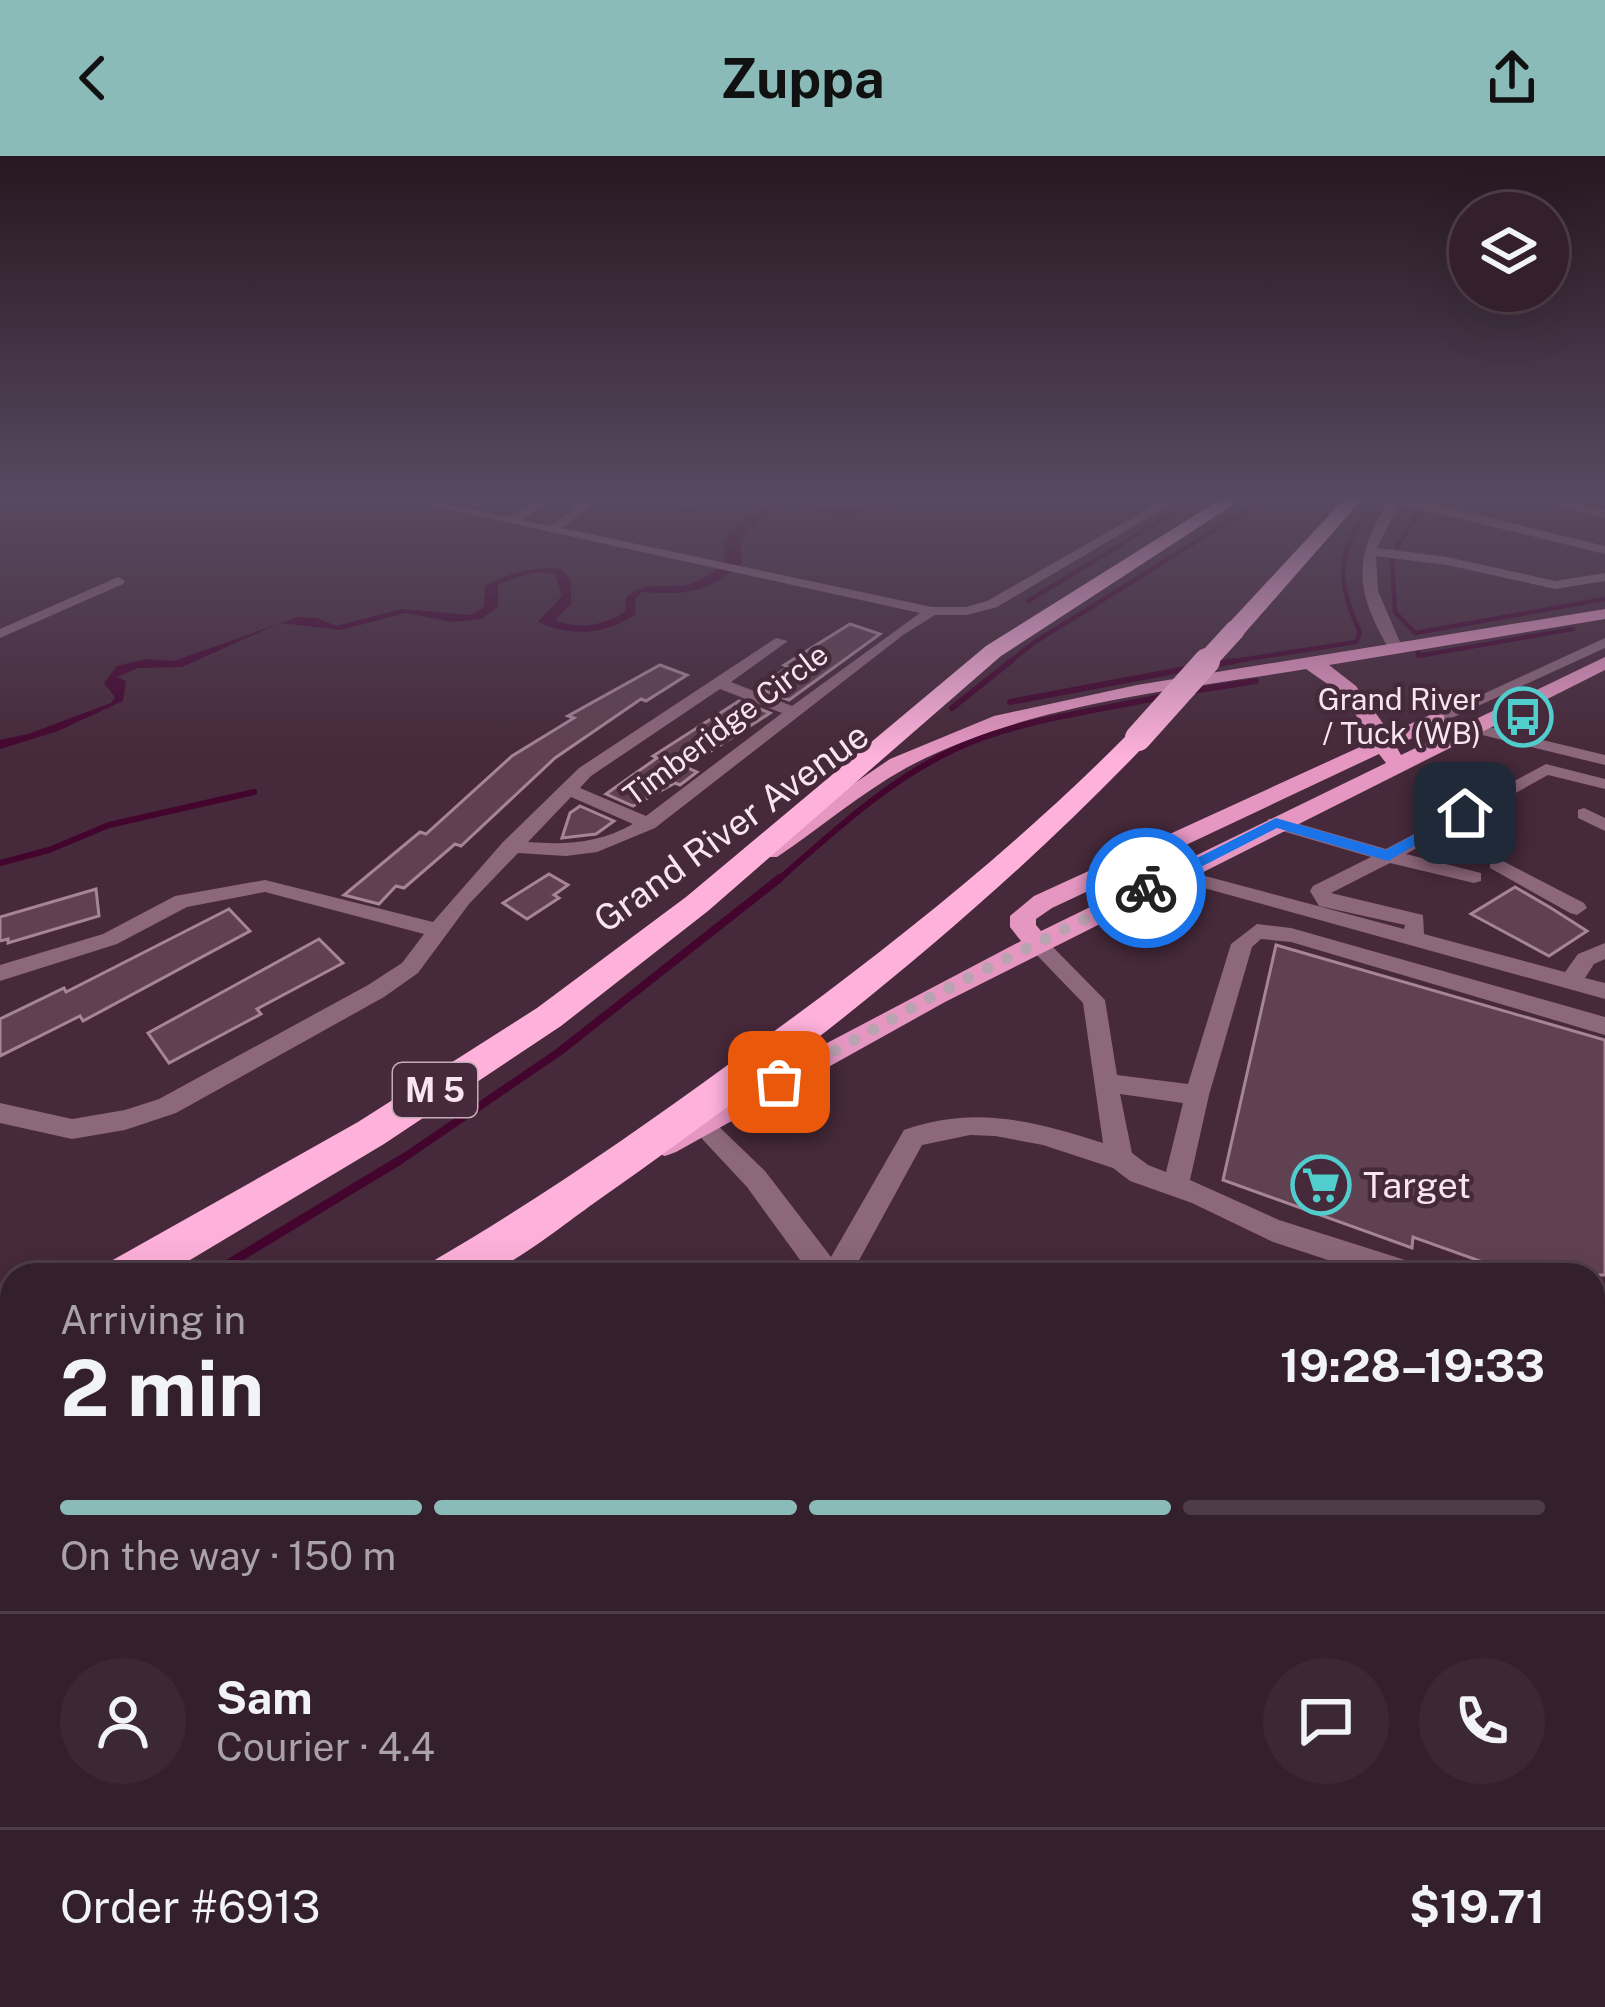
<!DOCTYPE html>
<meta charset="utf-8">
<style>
:root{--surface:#341f2c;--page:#3c2734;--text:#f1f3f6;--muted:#a9a2a9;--line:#4e3d48;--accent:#8bbbb9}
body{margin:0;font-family:"Public Sans",sans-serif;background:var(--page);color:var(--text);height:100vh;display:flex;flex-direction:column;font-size:45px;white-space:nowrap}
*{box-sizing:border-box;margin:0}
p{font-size:39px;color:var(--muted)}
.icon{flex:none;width:66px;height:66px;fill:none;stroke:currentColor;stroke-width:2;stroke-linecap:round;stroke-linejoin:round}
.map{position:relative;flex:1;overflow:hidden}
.panel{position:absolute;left:0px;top:1107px;width:1605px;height:744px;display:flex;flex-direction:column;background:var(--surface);border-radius:36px 36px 0 0;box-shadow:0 12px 48px #0002,0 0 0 3px var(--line)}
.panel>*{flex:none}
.controls{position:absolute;left:1449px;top:36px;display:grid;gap:24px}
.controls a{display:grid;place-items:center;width:120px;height:120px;border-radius:50%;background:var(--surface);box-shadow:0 12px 48px #0002,0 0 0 3px var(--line);font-size:60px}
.pin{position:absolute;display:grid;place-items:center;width:102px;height:102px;color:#fff;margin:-51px;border-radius:24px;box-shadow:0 6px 18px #0006}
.courier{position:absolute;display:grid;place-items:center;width:120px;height:120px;margin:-60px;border:9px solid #1a73e8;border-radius:50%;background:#fff;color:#222;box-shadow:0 3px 15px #0007}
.overview em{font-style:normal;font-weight:700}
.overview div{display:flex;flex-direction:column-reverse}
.overview{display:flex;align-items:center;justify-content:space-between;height:204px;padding:0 60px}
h1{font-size:78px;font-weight:700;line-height:90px}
.bar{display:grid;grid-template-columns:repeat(4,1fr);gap:18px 12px;align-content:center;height:144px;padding:0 60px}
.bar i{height:15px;border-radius:9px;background:var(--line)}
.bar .current{background:var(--accent)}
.bar p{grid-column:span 4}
.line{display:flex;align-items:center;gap:30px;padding:0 60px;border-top:3px solid var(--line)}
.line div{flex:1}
.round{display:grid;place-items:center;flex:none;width:126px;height:126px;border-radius:63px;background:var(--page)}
header{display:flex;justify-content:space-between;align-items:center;height:156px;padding:0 60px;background:var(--accent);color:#111;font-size:54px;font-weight:700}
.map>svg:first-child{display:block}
.water{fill:#43052e}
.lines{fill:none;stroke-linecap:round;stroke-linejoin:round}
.stream-far3{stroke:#43052e;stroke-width:4.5}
.stream-far2{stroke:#43052e;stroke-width:6}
.stream-far1{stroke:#43052e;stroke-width:8}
.stream{stroke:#43052e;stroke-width:9}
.building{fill:#604152;stroke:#a78497;stroke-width:3}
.minor{fill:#8d677b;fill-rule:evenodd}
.major{fill:#e597c2;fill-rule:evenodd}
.highway{fill:#fdb1db;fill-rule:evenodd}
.highway-bridge-far1{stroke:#fdb1db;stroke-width:20}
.highway-bridge{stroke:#fdb1db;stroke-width:26}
.route{fill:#1a73e8}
.done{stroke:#baa3b0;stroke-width:12;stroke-dasharray:0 21.6}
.labels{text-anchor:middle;stroke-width:9;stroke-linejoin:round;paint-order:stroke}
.far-poi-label{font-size:30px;fill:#f9e5ef;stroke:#46293a;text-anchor:end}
.far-street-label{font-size:30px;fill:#f9e5ef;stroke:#46293a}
.shield{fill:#46293a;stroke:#c3adb9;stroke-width:3}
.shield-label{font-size:33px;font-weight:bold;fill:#f9e5ef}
.street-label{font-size:36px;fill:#f9e5ef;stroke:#46293a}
.poi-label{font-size:36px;fill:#f9e5ef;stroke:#46293a;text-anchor:start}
</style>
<header><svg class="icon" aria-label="back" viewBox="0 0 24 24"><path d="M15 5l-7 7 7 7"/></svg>Zuppa<svg class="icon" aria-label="share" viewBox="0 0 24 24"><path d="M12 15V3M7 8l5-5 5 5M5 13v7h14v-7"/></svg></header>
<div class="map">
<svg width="1605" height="1851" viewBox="0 0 1605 1851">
<rect width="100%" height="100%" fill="#46293a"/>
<path class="water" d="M916 341H934C892 351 834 367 795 347 767 353 756 366 740 383L742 407C705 438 687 439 642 436L635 443 636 458C605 479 572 481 538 466L562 440 555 418 536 416 498 428V451L481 463 453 466 405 457 341 474 280 467 182 511 138 512 117 521 126 525 123 545 58 575 0 593V584L28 578 111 547 115 541 104 527 117 510 146 503 174 505 298 461 317 462 336 470 402 453 470 459 484 451 485 430C510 416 532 411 561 413L571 426V448L555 464C579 474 603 470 625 456L626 441C659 415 681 450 725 405L723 388 729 376 769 350 801 344 818 352 875 351Z"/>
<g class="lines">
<g class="stream-far3">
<polyline points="1397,391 1416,360"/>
<polyline points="1392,404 1395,456 1415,477 1605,443"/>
<polyline points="1028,445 1199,341"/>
<polyline points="1418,496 1418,500 1573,473"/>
<polyline points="1007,508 1035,486 1268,341"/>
<path d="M1216 508 1356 486 1360 476C1338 430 1335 397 1368 355"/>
</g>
<g class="stream-far2">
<polyline points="1212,509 1235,505"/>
<polyline points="1192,535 1256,525"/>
<polyline points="1010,546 1191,512"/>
<polyline points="952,552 1011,505"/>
<polyline points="0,707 49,694 109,669 254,636"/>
<path d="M777 725C833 676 888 624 957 592 1021 563 1097 555 1165 540"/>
</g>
<polyline class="stream-far1" points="396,1007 559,896 780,722"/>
<polyline class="stream" points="210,1119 400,1004"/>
</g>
<g class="building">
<polygon points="850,468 880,478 789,544 758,532 788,511 784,509"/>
<polygon points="660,509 687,519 646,545 641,543 555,602 461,690 455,688 404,732 396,730 379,748 344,739 420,676 426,678 512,600 574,562 568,560"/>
<polygon points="739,545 770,557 686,611 697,616 680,629 675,627 633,650 606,638 657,602 653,600"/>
<polygon points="580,650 614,665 596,678 562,682 570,657"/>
<polygon points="549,718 568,729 554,739 559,742 527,763 503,747"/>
<polygon points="1515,731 1551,752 1587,775 1549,800 1471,758"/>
<polygon points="96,733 99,760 8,787 8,783 0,785 0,761"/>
<polygon points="229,753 250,775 83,865 80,860 0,900 0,863 64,832 66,836"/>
<polygon points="319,783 343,807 257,853 261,858 169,907 148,877"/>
<polygon points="1276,789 1605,884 1605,1119 1570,1119 1546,1111 1547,1119 1519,1119 1413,1081 1412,1092 1223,1024"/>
</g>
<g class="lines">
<g class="minor">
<polygon points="0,341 7,341 0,344"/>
<path d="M392 341H412L508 361 545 341H559L521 364 550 370 590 341H603L562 372 932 451H966L987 445 1169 341H1183L997 451 967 459H935L903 479 655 672 597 696 566 700 518 697 469 748 418 817 384 841 176 957 125 974 72 983 0 967V947L72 963 125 954 159 943 368 829 402 807 424 778 265 736 187 751 117 788 0 825V809L103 778 175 740 265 724 433 766 503 686 579 612 776 482 788 485 731 526 792 550 920 457ZM720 533 782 557 646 660 580 632 591 620ZM571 641 633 668C599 687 567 689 528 686Z"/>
<polygon points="665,341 716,341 688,351"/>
<path d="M1404 341 1605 390V398L1399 348 1377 392 1447 401 1555 425 1605 417V425L1555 433 1447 409 1376 400 1378 435 1403 493 1391 496C1354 435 1352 400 1391 342Z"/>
<polygon points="1526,341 1545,341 1605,354 1605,362"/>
<polygon points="118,421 125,425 123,428 0,482 0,473"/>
<polygon points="1605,482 1605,492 1443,566 1429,563"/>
<polygon points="1456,563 1605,599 1605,609 1450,571 1450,565"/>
<polygon points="1546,608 1605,623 1605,633 1548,619 1406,698 1481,717 1481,725 1474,727 1390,707 1331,737 1423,759 1424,778 1565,816 1578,798 1605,787 1605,803 1594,808 1585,822 1605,827 1605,843 1168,722 1165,718 1175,712 1404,773 1405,769 1319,750 1310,735 1313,730 1371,701 1268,671 1268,663 1282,663 1386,693"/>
<polygon points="1584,652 1605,662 1605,675 1578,662 1578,654"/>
<polygon points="1497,702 1584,747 1587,752 1577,759 1570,757 1490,712 1490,704"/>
<path d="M1257 768 1291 772 1605 861V879L1291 786 1261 783 1252 791 1209 939 1190 1024 1279 1064 1424 1110 1428 1119H1374L1273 1086 1192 1047 1130 1025 1113 1012 1043 989 995 980 970 979 922 989 851 1119H811L747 1031 690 970 693 963H711L765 1015 831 1101 904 974C975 949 1034 965 1103 987L1083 847 1030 792 1026 787 1030 782H1044L1105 844 1117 919 1188 928 1231 788ZM1120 938 1183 947 1166 1016 1148 1009 1132 997Z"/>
<polygon points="1593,1163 1605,1165 1605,1193 1593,1191"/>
<polygon points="12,1579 12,1620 0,1625 0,1584"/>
<polygon points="1593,1817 1605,1822 1605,1851 1576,1851 1571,1839 1593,1839"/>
<polygon points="753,1839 810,1839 815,1851 758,1851"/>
</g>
<path class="major" d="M1605 453V463L1329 509 1356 530 1390 577 1430 559H1444V567L1396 590 1401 599 1605 501V514L945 846 676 996 665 1000 654 996 649 987 654 978 1021 785 1010 771V760L1034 740 1373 585 1342 538 1306 513C1173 535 1027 547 906 612 861 637 820 672 777 701H761V691L890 603 994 560 1137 529ZM1379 598 1386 607 1041 775 1036 769V763L1052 752Z"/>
<g class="highway">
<polygon points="1224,341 1245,341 1001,500 708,755 561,870 384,988 165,1119 105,1119 111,1105 358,966 537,852 686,741 986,490"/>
<polygon points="1346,341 1364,341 1243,479 1227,479 1227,469"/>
<path d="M1138 574 1151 582 1147 587C982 760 792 908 597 1045 574 1061 506 1115 482 1119 465 1122 444 1119 427 1119L433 1105C536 1045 633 978 729 908 871 806 1006 701 1129 577Z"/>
<polygon points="12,1162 12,1207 0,1212 0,1166"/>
<polygon points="0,1257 12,1262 12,1314 0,1319"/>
<polygon points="12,1345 12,1397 0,1402 0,1350"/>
</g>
<polyline class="highway-bridge-far1" points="1204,508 1235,474"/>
<polyline class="highway-bridge" points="1138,582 1207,505"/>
</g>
<linearGradient id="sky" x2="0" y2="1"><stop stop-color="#261720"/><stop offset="0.57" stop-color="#574960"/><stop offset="1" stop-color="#574960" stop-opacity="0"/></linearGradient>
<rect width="1605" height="600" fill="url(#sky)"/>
<polygon class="route" points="1460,654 1472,657 1388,705 1277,672 1152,736 1138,732 1276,662 1386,694"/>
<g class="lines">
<polyline class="done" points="779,926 935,839 1146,732"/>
</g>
<defs>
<g id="bus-ring" transform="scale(3)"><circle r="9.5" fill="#46293a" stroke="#52cdcd" stroke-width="1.5"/><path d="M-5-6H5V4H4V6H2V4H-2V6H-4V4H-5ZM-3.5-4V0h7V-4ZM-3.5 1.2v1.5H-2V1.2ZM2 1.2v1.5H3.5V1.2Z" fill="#52cdcd"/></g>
<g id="supermarket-ring" transform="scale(3)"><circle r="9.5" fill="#46293a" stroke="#52cdcd" stroke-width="1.5"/><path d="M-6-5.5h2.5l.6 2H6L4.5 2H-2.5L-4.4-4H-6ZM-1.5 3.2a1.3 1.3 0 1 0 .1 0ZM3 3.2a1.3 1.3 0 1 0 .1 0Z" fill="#52cdcd"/></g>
</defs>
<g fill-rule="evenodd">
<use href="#bus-ring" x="1523" y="561"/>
<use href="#supermarket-ring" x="1321" y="1029"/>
</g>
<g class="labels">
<g class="far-poi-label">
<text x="1481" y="554">Grand River<tspan x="1481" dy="34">/ Tuck (WB)</tspan></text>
</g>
<g class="far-street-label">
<text transform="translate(726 569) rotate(-37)" y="10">Timberidge Circle</text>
</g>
<rect class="shield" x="393" y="907" width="84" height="54" rx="9"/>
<g class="shield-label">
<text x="435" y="946">M 5</text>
</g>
<g class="street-label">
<text transform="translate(731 671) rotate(-36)" y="13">Grand River Avenue</text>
</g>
<g class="poi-label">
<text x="1363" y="1042">Target</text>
</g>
</g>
</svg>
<div class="controls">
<a><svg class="icon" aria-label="layers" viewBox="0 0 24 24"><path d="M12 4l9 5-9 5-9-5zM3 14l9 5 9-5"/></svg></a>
</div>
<div class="pin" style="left:779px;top:926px;background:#ea580c"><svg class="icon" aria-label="bag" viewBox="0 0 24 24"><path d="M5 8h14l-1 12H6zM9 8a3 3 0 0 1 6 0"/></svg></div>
<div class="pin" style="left:1465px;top:657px;background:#1f2937"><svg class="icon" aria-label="home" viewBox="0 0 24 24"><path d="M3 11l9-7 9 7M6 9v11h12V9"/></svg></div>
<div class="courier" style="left:1146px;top:732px"><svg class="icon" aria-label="bike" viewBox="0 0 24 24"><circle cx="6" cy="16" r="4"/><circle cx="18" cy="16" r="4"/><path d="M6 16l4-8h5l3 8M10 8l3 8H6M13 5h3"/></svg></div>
<section class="panel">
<div class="overview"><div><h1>2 min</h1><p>Arriving in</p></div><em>19:28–19:33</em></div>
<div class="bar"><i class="current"></i><i class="current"></i><i class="current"></i><i></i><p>On the way · 150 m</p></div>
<div class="line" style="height:216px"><a class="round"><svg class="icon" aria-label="person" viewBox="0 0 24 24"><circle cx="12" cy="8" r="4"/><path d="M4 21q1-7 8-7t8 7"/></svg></a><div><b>Sam</b><p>Courier · 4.4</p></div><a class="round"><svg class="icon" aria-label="chat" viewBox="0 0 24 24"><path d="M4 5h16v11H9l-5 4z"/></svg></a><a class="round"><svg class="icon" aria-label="phone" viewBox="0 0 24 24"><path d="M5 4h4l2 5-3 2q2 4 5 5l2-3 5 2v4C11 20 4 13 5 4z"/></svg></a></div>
<div class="line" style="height:156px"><div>Order #6913</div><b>$19.71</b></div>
</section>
</div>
